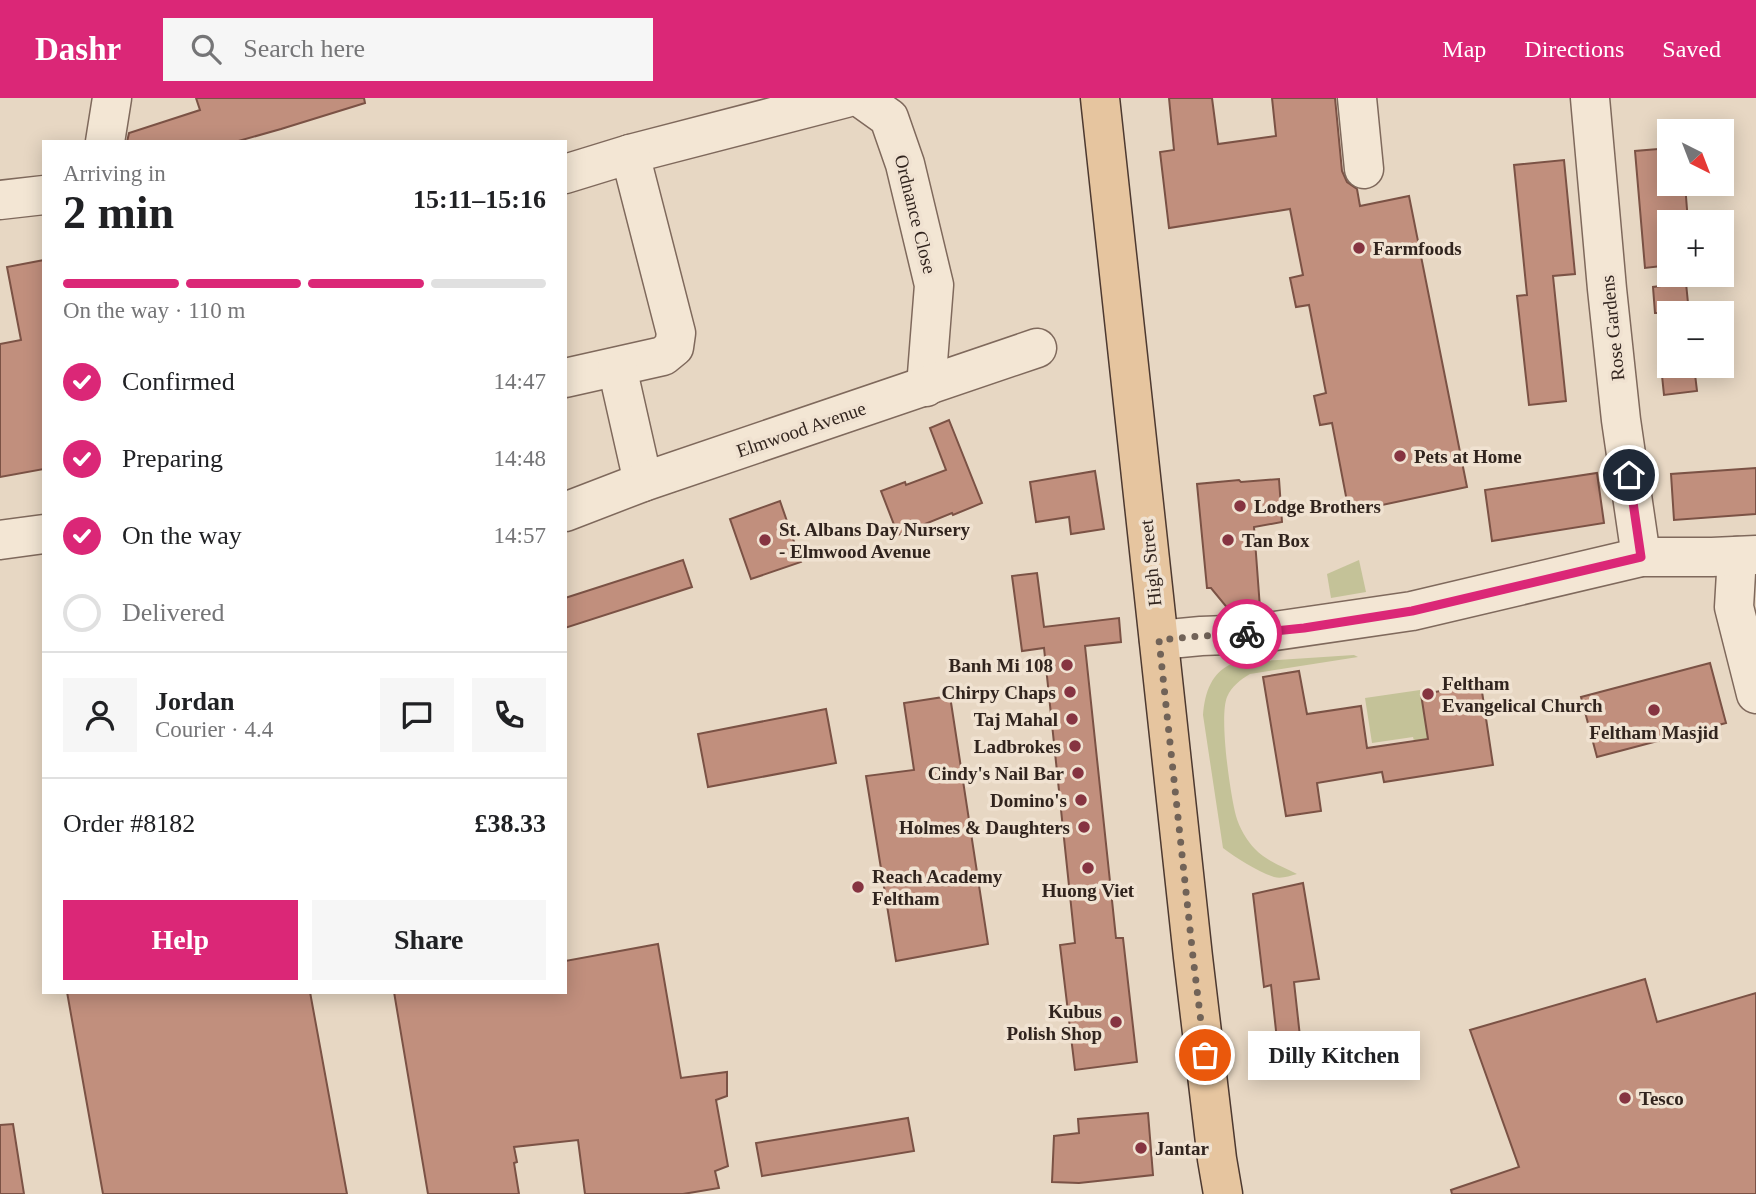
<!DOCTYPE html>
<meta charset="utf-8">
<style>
:root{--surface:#fff;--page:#f6f6f6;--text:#202124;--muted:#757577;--line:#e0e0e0;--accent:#db2777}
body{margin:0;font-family:Georgia,serif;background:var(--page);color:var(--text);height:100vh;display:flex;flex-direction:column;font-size:26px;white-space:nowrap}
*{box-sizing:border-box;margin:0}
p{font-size:23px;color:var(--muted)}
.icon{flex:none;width:38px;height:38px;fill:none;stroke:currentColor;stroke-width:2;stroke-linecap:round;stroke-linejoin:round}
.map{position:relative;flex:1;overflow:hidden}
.side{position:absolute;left:42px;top:42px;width:525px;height:854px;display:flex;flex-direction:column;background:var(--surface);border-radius:0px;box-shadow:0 4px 18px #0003}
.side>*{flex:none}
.needle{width:46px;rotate:138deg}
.fabs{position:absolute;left:1657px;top:21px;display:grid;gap:14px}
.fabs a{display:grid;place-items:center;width:77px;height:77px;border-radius:0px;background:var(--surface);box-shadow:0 4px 18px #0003;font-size:35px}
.pin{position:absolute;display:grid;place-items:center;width:60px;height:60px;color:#fff;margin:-30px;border:4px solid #fff;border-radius:50%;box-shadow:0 2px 7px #0007}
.courier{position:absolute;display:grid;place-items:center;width:70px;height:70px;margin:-35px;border:5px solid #db2777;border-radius:50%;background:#fff;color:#222;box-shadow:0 2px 9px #0007}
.bubble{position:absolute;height:49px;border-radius:0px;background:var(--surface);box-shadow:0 4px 18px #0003;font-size:23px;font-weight:700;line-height:49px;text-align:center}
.head em{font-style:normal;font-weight:700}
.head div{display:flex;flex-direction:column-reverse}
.head{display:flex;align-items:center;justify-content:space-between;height:119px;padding:0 21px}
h1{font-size:46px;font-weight:700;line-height:52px}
.bar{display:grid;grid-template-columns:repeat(4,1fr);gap:10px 7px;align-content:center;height:84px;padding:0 21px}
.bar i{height:9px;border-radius:5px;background:var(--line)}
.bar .selected{background:var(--accent)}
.bar p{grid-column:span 4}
.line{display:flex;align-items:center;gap:18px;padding:0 21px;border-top:2px solid var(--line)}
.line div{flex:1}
.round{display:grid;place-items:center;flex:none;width:74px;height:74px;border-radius:0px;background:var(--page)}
ol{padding:0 21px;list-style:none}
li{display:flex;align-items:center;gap:21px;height:77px}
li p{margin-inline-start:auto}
li .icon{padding:7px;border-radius:50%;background:var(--accent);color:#fff;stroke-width:4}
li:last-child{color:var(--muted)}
li i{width:38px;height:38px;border:4px solid var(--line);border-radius:50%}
.cta{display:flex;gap:14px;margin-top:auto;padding:14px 21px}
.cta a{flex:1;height:80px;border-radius:0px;background:var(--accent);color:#fff;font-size:28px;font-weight:700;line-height:80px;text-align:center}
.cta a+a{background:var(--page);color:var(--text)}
header{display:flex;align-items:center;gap:42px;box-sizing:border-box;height:98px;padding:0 35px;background:var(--accent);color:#fff}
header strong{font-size:33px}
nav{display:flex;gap:38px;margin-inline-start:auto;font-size:24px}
.search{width:490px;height:63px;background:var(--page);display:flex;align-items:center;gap:18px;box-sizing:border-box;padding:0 24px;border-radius:0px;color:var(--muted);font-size:26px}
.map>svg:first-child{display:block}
.green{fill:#c4c298}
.building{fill:#c18f7d;stroke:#7b5245;stroke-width:2}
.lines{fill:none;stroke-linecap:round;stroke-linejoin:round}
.minor-casing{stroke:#7f695c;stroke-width:41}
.major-casing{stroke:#4d3930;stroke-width:41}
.minor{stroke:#f3e6d4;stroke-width:38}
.major{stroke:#e6c59f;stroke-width:38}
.done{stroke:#716358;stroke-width:7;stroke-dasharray:0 12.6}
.route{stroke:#db2777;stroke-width:9}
.poi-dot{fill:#863441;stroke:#f0e2d1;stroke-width:2.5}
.labels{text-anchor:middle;stroke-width:7;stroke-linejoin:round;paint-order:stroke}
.street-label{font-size:19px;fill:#31241e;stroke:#f0e2d1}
.poi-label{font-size:19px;font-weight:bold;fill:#31241e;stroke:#f0e2d1;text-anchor:start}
</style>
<header>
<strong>Dashr</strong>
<div class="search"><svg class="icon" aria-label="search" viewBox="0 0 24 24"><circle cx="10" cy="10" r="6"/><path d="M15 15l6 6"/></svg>Search here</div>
<nav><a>Map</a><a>Directions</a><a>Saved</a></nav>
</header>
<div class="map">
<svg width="1756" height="1096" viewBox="0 0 1756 1096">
<rect width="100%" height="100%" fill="#e7d7c3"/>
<g class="green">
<polygon points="1359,462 1366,494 1331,500 1327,476"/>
<path d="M1354 557 1358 559 1250 576C1240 582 1232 588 1227 599 1219 619 1230 695 1236 718 1239 729 1247 743 1255 751 1265 762 1283 769 1297 776 1289 778 1282 781 1274 779 1259 774 1236 760 1223 750L1203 617C1205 594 1211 575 1233 565Z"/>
<polygon points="1420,592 1428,641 1414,643 1413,639 1372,645 1365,600"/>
</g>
<g class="building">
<polygon points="196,0 364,0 365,5 281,31 235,44 127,44 129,35 200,12"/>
<polygon points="1169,0 1212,0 1218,46 1276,38 1272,0 1335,0 1342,73 1347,84 1357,91 1360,108 1409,98 1467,389 1349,414 1332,325 1320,327 1314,298 1326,295 1309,207 1296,209 1290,180 1303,177 1290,111 1169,130 1160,54 1174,52"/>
<polygon points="1670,50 1670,86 1685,86 1688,124 1670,124 1670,167 1645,170 1635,53"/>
<polygon points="1564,62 1575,176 1553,178 1566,303 1529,307 1517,198 1527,197 1514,67"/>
<polygon points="44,162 44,371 0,379 0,246 21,242 7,169"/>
<polygon points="1686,185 1689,215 1655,215 1653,189"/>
<polygon points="1661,268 1694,268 1697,293 1664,297"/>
<polygon points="949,322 982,405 953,417 952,415 898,437 881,393 905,384 906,387 946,372 930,330"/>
<polygon points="1756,370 1756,416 1674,422 1671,376"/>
<polygon points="1095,373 1104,431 1071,436 1069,419 1036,424 1030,384"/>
<polygon points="1597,375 1604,425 1492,443 1485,392"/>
<polygon points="1279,381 1282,424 1254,429 1260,510 1229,512 1211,490 1207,490 1197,386 1239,382 1241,384"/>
<polygon points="780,403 801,464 751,481 730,421"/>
<polygon points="683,462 692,489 565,530 565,500"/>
<polygon points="1037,475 1044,529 1119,520 1121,544 1085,548 1116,840 1123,840 1137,964 1075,972 1060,847 1075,845 1044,550 1022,553 1012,478"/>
<polygon points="1710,565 1726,625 1597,659 1581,599"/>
<polygon points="1299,573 1307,616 1361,608 1367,650 1428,641 1421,596 1481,587 1493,667 1384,684 1382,674 1317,685 1321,713 1286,718 1263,579"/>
<polygon points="950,598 988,846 896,863 866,678 914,672 904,605"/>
<polygon points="826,611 836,665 708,689 698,636"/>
<polygon points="1303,785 1319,881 1294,884 1303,966 1280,969 1271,887 1264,889 1253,796"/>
<polygon points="658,846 681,980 727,974 727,998 716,1002 728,1068 715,1073 719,1090 683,1096 585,1096 578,1042 514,1049 517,1064 514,1065 519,1096 428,1096 394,894 565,894 565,863"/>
<polygon points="1645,881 1657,924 1756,895 1756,1096 1452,1096 1451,1092 1519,1069 1470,932"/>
<polygon points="67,894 310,894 347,1096 103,1096"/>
<polygon points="1148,1015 1153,1077 1079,1085 1052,1084 1054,1038 1079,1035 1078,1021"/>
<polygon points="908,1020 914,1053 762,1078 756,1045"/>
<polygon points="13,1026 24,1096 0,1096 0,1027"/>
</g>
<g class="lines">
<g class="minor-casing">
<g id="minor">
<polyline points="861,0 889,20 905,66 934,187 926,289"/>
<polyline points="1357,0 1364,71"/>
<polyline points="1590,0 1607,191 1621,322 1641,459"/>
<polyline points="105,44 112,0"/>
<polyline points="630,56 846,0"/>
<polyline points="565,76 630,56 676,235 674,249 663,258 565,280"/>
<polyline points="0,102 44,97"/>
<polyline points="617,269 643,384"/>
<polyline points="565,414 643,384 1037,250"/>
<polyline points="0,442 44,436"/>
<polyline points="1737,458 1734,509 1756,596"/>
<polyline points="1159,542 1201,538 1254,536 1412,513 1641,459 1712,459 1756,457"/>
</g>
</g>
<g class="major-casing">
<polyline id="major" points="1100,0 1193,859 1217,1061 1223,1096"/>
</g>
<use href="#minor" class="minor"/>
<use href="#major" class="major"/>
</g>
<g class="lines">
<polyline class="done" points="1205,957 1193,859 1159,542 1201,538 1247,536"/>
<polyline class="route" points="1247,536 1304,530 1412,513 1641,459 1629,377"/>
</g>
<g class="poi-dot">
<circle cx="1359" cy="150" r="7"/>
<circle cx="1400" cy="358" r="7"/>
<circle cx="1240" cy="408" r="7"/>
<circle cx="765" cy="442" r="7"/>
<circle cx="1228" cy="442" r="7"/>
<circle cx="1067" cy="567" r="7"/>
<circle cx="1070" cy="594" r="7"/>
<circle cx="1428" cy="596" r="7"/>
<circle cx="1654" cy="612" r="7"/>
<circle cx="1072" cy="621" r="7"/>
<circle cx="1075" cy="648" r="7"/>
<circle cx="1078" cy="675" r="7"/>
<circle cx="1081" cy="702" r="7"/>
<circle cx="1084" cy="729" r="7"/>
<circle cx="1088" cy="770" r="7"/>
<circle cx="858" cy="789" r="7"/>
<circle cx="1116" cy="924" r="7"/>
<circle cx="1625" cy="1000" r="7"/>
<circle cx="1141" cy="1050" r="7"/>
</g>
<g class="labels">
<g class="street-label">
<text transform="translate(916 116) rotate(76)" y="7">Ordnance Close</text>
<text transform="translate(1612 230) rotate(-96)" y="7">Rose Gardens</text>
<text transform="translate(801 331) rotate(-19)" y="7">Elmwood Avenue</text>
<text transform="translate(1150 465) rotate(-96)" y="7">High Street</text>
</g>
<g class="poi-label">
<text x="1373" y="157">Farmfoods</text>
<text x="1414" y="365">Pets at Home</text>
<text x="1254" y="415">Lodge Brothers</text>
<text x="779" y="438">St. Albans Day Nursery<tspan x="779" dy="22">- Elmwood Avenue</tspan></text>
<text x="1242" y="449">Tan Box</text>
<text x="1053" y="574" text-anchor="end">Banh Mi 108</text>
<text x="1442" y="592">Feltham<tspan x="1442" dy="22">Evangelical Church</tspan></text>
<text x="1056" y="601" text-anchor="end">Chirpy Chaps</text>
<text x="1058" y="628" text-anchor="end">Taj Mahal</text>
<text x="1654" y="641" text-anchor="middle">Feltham Masjid</text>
<text x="1061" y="655" text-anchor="end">Ladbrokes</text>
<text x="1064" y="682" text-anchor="end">Cindy's Nail Bar</text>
<text x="1067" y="709" text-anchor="end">Domino's</text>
<text x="1070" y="736" text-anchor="end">Holmes &amp; Daughters</text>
<text x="872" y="785">Reach Academy<tspan x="872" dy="22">Feltham</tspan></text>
<text x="1088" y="799" text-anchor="middle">Huong Viet</text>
<text x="1102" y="920" text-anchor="end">Kubus<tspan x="1102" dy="22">Polish Shop</tspan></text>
<text x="1639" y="1007">Tesco</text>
<text x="1155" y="1057">Jantar</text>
</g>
</g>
</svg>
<div class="fabs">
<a><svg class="needle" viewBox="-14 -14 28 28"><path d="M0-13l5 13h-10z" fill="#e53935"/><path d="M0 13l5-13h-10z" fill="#757577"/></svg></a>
<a>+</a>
<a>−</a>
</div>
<div class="pin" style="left:1205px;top:957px;background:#ea580c"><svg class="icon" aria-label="bag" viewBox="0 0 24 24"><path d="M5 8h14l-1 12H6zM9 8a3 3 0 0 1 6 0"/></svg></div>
<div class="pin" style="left:1629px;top:377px;background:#1f2937"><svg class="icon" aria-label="home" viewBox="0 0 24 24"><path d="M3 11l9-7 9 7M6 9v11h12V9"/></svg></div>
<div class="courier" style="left:1247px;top:536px"><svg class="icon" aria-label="bike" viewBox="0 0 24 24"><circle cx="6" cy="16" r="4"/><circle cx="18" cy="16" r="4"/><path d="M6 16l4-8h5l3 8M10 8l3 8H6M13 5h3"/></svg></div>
<div class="bubble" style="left:1248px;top:933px;width:172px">Dilly Kitchen</div>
<section class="side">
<div class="head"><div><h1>2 min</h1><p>Arriving in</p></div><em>15:11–15:16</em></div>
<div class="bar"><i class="selected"></i><i class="selected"></i><i class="selected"></i><i></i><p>On the way · 110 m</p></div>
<ol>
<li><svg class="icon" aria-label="check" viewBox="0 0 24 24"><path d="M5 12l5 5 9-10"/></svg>Confirmed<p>14:47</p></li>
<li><svg class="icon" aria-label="check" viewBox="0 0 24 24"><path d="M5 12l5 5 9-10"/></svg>Preparing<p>14:48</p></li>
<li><svg class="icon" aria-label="check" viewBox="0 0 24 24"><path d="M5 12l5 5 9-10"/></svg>On the way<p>14:57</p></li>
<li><i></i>Delivered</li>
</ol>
<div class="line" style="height:126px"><a class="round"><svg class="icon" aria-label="person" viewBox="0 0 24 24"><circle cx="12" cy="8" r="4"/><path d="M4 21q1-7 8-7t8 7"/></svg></a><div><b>Jordan</b><p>Courier · 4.4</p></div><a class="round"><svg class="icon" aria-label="chat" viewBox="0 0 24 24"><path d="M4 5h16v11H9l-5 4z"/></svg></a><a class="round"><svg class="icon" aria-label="phone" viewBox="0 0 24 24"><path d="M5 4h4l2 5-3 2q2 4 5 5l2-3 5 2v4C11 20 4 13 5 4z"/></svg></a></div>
<div class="line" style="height:91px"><div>Order #8182</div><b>£38.33</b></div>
<div class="cta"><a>Help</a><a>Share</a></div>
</section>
</div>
